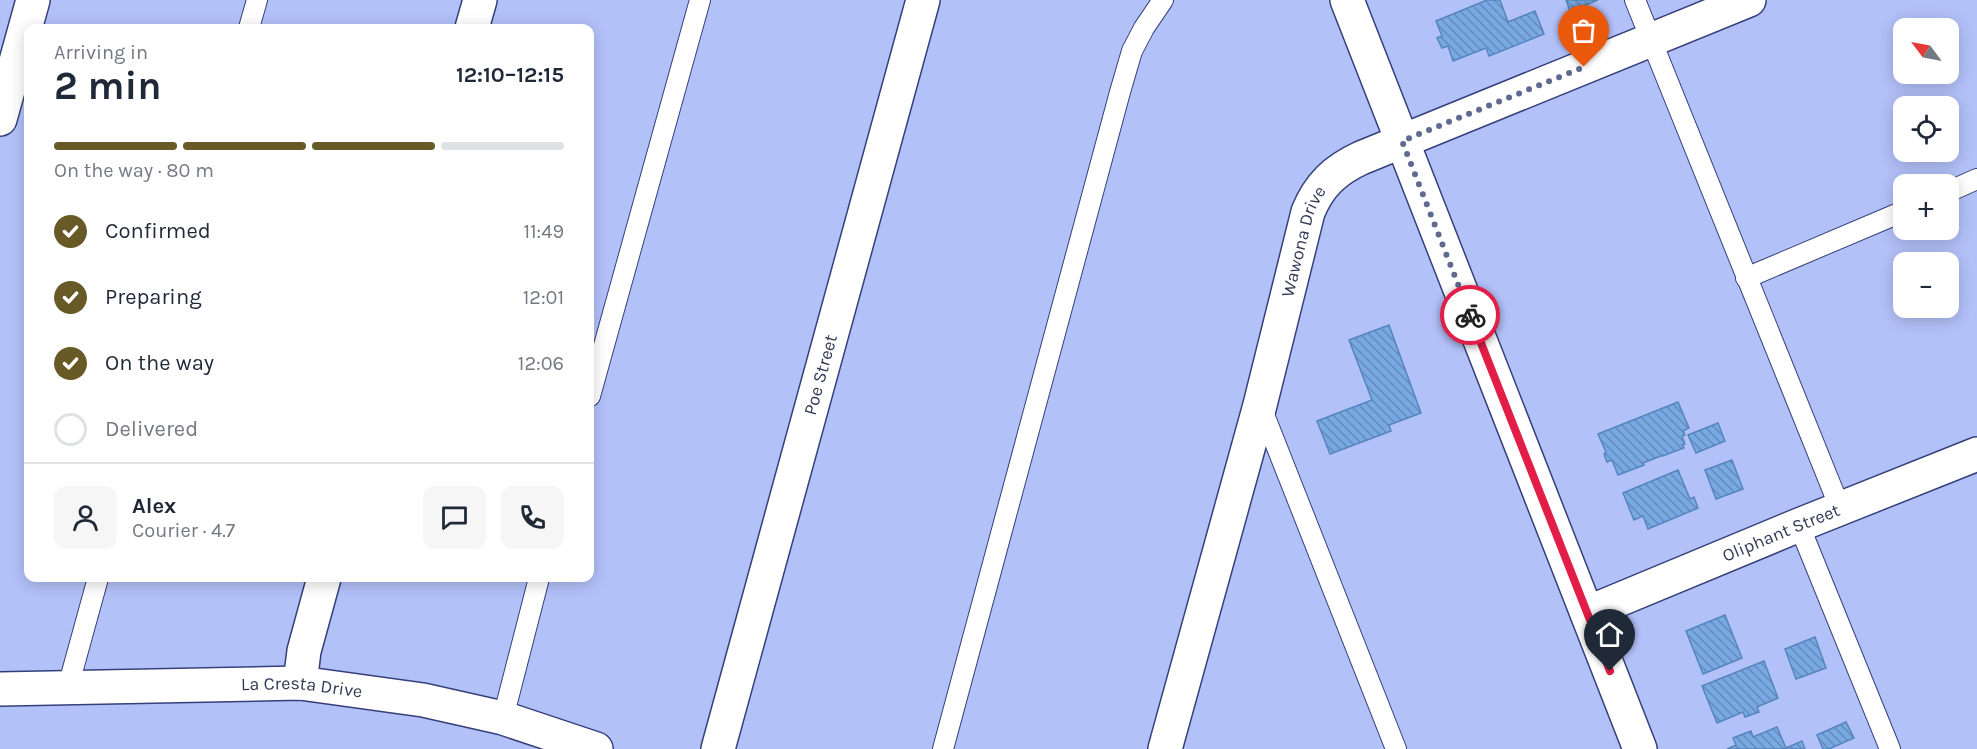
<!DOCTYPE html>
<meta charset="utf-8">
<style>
:root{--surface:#fff;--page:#f6f6f7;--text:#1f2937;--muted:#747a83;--line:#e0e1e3;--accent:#685a27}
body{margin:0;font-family:Karla,sans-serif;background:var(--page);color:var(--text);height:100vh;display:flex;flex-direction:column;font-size:22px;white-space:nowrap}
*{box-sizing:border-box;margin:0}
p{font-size:20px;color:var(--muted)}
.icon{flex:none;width:33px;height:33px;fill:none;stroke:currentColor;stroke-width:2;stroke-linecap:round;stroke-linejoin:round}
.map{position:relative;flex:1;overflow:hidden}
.side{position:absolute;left:24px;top:24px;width:570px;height:558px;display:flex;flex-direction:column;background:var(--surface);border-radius:12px;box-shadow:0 3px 15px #0003}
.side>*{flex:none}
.needle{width:39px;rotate:302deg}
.fabs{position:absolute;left:1893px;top:18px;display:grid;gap:12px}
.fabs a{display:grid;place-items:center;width:66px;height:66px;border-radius:12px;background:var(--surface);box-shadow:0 3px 15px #0003;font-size:30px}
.pin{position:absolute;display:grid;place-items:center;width:51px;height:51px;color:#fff;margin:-62px -26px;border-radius:50% 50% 50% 0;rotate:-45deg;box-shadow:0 0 6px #0007}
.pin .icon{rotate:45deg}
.courier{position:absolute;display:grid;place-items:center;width:60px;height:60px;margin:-30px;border:4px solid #e11d48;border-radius:50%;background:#fff;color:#222;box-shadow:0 2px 8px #0007}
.overview em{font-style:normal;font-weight:700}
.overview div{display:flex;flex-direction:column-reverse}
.overview{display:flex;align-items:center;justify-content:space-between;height:102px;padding:0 30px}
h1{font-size:39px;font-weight:700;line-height:45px}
.bar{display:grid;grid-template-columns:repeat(4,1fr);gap:9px 6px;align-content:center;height:72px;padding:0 30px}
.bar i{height:8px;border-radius:4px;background:var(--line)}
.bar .current{background:var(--accent)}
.bar p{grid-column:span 4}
.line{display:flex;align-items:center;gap:15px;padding:0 30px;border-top:2px solid var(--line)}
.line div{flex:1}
.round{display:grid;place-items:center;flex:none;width:63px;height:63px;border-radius:12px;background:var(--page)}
ol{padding:0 30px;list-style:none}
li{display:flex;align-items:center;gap:18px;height:66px}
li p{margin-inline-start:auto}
li .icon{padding:6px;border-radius:50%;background:var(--accent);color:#fff;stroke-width:4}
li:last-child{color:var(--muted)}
li i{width:33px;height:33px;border:3px solid var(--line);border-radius:50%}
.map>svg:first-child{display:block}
.building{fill:url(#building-back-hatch);stroke:#5685bd;stroke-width:1.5}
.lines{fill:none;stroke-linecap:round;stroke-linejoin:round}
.service-casing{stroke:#35407a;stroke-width:22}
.minor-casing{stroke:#35407a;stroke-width:36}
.secondary-casing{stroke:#35407a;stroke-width:36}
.service{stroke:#fff;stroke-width:20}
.minor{stroke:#fff;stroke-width:33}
.secondary{stroke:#fff;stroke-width:33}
.done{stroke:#60698f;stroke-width:6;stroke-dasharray:0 10.8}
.route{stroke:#e11d48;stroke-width:8}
.labels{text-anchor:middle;stroke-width:5;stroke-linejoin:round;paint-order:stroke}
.street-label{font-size:18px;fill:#333a56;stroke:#c4cff9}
</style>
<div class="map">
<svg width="1977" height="749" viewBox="0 0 1977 749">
<defs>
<pattern id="building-back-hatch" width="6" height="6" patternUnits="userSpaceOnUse" patternTransform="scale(1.5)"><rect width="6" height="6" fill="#79a9e3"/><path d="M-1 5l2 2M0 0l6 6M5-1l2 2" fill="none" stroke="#648bbb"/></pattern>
</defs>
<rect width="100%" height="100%" fill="#b3c1f9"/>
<g class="building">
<polygon points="1487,0 1500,0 1508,22 1535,11 1544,34 1489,56 1486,48 1453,61 1448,46 1442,48 1437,38 1442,36 1436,21"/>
<polygon points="1566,0 1598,0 1570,11"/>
<polygon points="1389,325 1421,413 1389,425 1391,431 1330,454 1317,421 1372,400 1349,340"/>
<polygon points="1678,402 1689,428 1683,431 1685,435 1682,436 1685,444 1682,445 1684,448 1663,456 1663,455 1643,463 1644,465 1618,475 1612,460 1607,462 1604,454 1606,452 1598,434"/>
<polygon points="1718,423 1725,441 1696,453 1688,435"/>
<polygon points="1732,460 1743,489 1716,499 1705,470"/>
<polygon points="1678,470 1690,499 1694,497 1698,508 1648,529 1643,516 1634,520 1623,493"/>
<polygon points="1725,615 1742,658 1703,674 1686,631"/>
<polygon points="1815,637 1826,668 1796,679 1785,649"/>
<polygon points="1764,661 1778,698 1757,707 1759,712 1745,717 1743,712 1717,723 1702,686"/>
<polygon points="1846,722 1854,738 1829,749 1823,749 1817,735"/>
<polygon points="1777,727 1786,748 1802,741 1805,749 1727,749 1736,745 1733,738 1751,731 1753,737"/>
</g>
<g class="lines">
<g class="service-casing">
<g id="service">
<polyline points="1635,0 1840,508"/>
<polyline points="249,28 257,0"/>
<polyline points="1948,192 1977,179"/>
<polyline points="1746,278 1904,211"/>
<polyline points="590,396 700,0"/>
<polyline points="1261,407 1396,749"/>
<polyline points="1799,525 1890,749"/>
<polyline points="68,687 98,578"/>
<polyline points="503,718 539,578"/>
<polyline points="943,749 1120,92 1132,51 1144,28 1163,0"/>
</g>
</g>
<g class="minor-casing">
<g id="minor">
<polyline points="472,28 480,0"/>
<polyline points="0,119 33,0"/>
<path id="s1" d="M1587 613 1799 525 1977 454"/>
<polyline points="300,683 304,651 324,578"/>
<path id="s2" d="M0 689 300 683 423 700 503 718 596 749"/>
<path id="s3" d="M718 749 923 0"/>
<path id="s4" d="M1165 749 1260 405 1308 212C1319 185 1335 170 1361 158L1749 0"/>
</g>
</g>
<g class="secondary-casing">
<polyline id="secondary" points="1347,0 1640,749"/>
</g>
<use href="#service" class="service"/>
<use href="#minor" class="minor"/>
<use href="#secondary" class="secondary"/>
</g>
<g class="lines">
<polyline class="done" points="1470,315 1402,141 1584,67"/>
<polyline class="route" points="1470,315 1610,671"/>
</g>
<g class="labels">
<g class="street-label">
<text dy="6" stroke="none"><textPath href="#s4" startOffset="526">Wawona Drive</textPath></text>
<text dy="6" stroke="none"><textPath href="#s3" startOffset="388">Poe Street</textPath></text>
<text dy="6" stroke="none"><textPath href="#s1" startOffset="210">Oliphant Street</textPath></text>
<text dy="6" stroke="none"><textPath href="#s2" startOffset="302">La Cresta Drive</textPath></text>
</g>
</g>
</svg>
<div class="fabs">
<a><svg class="needle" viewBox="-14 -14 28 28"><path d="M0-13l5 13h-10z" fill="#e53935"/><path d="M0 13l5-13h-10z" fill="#747a83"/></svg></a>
<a><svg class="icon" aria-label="locate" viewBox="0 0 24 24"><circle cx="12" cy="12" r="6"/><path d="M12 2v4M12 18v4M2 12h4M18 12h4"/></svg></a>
<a>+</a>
<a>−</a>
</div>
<div class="pin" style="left:1584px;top:67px;background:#ea580c"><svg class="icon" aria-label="bag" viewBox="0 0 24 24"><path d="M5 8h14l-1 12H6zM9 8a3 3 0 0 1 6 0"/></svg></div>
<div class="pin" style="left:1610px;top:671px;background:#1f2937"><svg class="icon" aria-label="home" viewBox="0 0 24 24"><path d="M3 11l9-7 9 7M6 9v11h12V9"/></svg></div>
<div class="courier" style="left:1470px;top:315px"><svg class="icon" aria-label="bike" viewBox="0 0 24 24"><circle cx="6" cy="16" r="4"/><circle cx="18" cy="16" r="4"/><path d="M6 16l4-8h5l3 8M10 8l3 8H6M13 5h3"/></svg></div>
<section class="side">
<div class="overview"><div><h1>2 min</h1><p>Arriving in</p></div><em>12:10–12:15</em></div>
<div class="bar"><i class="current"></i><i class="current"></i><i class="current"></i><i></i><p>On the way · 80 m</p></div>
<ol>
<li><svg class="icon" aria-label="check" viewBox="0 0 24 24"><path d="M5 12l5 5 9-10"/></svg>Confirmed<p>11:49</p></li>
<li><svg class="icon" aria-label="check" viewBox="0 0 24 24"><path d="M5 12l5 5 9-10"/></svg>Preparing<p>12:01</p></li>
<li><svg class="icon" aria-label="check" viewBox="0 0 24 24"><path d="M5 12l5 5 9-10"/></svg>On the way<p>12:06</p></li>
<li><i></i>Delivered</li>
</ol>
<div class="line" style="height:108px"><a class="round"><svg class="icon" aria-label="person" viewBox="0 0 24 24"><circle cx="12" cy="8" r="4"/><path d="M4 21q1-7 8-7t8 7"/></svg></a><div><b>Alex</b><p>Courier · 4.7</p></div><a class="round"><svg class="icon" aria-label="chat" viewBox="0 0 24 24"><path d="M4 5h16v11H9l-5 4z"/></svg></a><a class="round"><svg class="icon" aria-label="phone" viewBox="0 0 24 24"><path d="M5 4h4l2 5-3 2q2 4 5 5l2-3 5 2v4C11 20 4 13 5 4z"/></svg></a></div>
</section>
</div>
